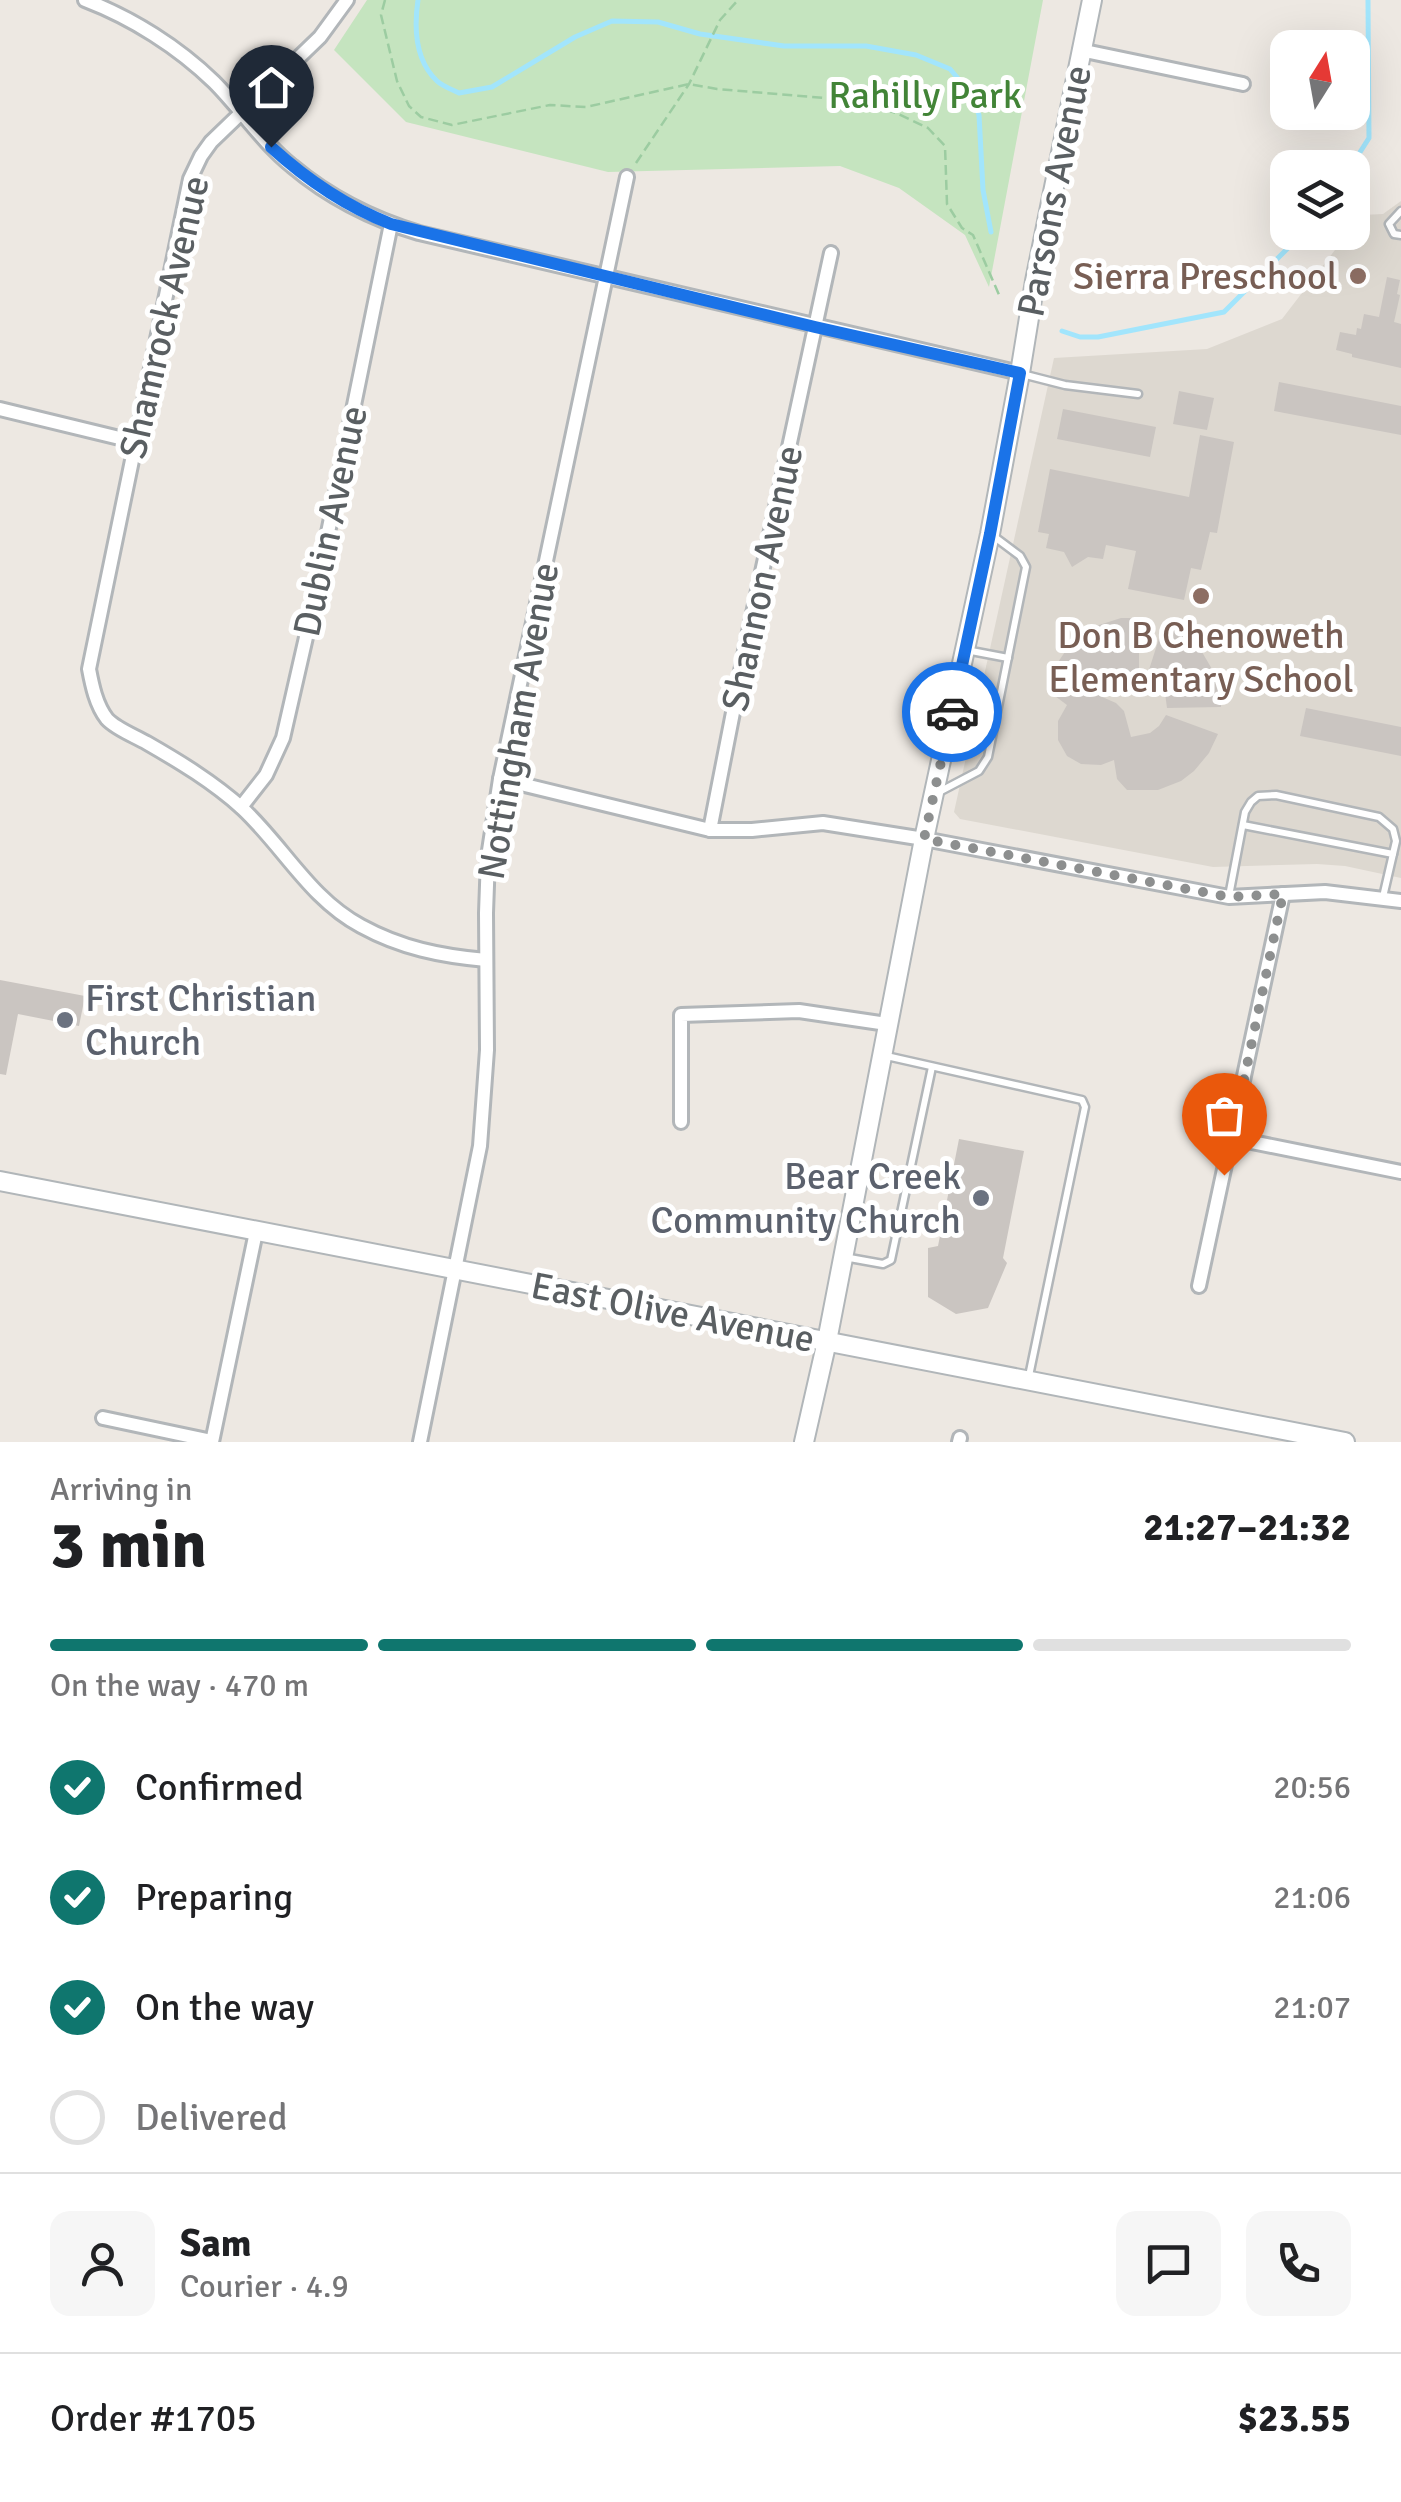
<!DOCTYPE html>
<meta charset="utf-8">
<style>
:root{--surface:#fff;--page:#f6f6f6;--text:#202124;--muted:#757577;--line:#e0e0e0;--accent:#0f766e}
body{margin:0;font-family:Signika,sans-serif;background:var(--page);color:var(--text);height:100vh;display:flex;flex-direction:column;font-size:38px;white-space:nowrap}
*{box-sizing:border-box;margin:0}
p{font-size:32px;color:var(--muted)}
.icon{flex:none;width:55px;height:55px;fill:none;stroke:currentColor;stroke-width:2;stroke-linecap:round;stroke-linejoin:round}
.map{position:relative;height:1442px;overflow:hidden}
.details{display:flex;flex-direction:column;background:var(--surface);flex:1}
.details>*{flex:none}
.needle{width:65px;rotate:11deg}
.fabs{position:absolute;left:1270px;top:30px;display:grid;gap:20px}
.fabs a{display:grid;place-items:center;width:100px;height:100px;border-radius:20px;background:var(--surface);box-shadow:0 10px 40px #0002;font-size:50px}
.pin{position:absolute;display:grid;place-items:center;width:85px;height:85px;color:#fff;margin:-102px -42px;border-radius:50% 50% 50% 0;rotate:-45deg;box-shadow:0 0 10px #0007}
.pin .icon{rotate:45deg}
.courier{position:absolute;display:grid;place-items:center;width:100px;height:100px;margin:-50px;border:8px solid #1a73e8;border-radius:50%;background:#fff;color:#222;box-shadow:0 2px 12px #0007}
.headline em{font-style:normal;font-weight:700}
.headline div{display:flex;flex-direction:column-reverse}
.headline{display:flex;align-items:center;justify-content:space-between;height:170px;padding:0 50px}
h1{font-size:65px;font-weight:700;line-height:75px}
.bar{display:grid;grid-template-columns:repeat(4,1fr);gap:15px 10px;align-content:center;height:120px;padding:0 50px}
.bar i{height:12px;border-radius:8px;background:var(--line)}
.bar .active{background:var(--accent)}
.bar p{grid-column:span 4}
.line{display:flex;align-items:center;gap:25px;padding:0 50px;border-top:2px solid var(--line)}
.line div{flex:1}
.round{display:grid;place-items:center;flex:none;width:105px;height:105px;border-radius:20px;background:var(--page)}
ol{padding:0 50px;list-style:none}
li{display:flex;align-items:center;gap:30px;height:110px}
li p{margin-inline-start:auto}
li .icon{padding:10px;border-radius:50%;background:var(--accent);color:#fff;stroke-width:4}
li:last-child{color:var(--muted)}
li i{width:55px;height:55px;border:5px solid var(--line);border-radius:50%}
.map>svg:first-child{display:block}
.education{fill:#ddd8d0}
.green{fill:#c5e4bf}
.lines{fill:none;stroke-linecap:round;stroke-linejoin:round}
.stream{stroke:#a2e5fc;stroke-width:5}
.building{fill:#cac5c1}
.lane-casing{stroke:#b2b6b9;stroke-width:11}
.street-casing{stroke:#b2b6b9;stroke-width:18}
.secondary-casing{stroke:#b1b6b9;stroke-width:22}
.path{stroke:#9ccca1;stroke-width:2.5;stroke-dasharray:10 5;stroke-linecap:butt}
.lane{stroke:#fff;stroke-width:6}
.street{stroke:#fff;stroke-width:12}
.secondary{stroke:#fff;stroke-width:18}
.done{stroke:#8d8f8f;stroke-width:10;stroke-dasharray:0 18}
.route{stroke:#1a73e8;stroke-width:12}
.education-dot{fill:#8d6e63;stroke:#fff;stroke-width:4}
.worship-dot{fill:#6b7280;stroke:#fff;stroke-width:4}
.labels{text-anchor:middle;stroke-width:10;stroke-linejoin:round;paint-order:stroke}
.park-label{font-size:38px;fill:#428437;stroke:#fff}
.street-label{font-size:38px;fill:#5a5f62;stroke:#fff}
.education-label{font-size:38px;fill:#785e54;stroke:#fff;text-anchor:end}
.worship-label{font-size:38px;fill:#5b616d;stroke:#fff;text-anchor:start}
</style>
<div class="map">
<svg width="1401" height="1442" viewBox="0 0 1401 1442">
<rect width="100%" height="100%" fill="#ede8e2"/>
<polygon class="education" points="1401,201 1401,878 1345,866 1317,864 1213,867 960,819 954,812 1054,358 1207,349 1282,319 1348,233 1352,232 1353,226 1362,215 1383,214"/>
<polygon class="green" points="367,0 1043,0 989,287 965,235 899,188 840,166 608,172 406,122 334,50"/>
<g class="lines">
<g class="stream">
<path d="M418 0C414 27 415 60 437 81 442 86 453 90 459 93L492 87 575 37 612 21 658 22 700 34 784 46H866L916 55 950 69 972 95 979 115 983 190 991 232"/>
<polyline points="1350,168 1369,138 1368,0"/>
<polyline points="1062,331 1080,337 1098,337 1224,312 1304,232"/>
</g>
</g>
<g class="building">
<polygon points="1387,277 1400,280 1397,294 1400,295 1394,322 1401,324 1401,368 1352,357 1352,354 1336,350 1340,332 1356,335 1357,328 1361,329 1364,314 1379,317"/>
<polygon points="1279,382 1401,406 1401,435 1274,411"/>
<polygon points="1179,391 1214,398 1207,430 1173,424"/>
<polygon points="1063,409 1156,427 1150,457 1057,439"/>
<polygon points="1200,435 1234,442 1217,533 1210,532 1201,570 1191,568 1184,600 1128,589 1136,551 1106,545 1103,559 1088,557 1072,567 1064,552 1046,548 1049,534 1038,532 1050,469 1189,497"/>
<polygon points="1121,618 1139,618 1139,674 1120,679 1100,696 1116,703 1124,711 1131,737 1150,733 1159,726 1166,715 1218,734 1209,753 1194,771 1181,781 1158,790 1127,790 1117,779 1114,760 1101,765 1081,764 1067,756 1058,740 1058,721 1067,705 1047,690 1056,665 1067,649 1084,634 1096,626"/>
<polygon points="1164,623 1186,636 1202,652 1216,676 1221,695 1221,707 1167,708 1165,693 1160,687 1147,676"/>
<polygon points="1306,708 1401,727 1401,756 1300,736"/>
<polygon points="0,980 85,996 79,1026 18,1014 6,1075 0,1074"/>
<polygon points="959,1139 1024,1151 1003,1258 1007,1263 988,1308 956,1314 928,1297 928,1248 938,1246"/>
</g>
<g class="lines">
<g class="lane-casing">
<g id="lane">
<polyline points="1401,211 1389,224 1394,234 1401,235"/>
<polyline points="1022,374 1065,385 1138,394"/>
<polyline points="966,650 1008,658"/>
<polyline points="939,792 979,771 988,757 1026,567 1020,556 992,535"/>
<polyline points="1243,825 1393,854"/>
<polyline points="1229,896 1245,812 1251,802 1258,796 1276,795 1379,817 1393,829 1396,841 1383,897"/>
<polyline points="882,1055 1082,1100 1085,1107 1029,1376"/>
<polyline points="844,1257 883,1264 891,1260 932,1067"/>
</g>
</g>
<g class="street-casing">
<g id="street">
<path d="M85 0C132 18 178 47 214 82 241 109 262 142 292 166 330 198 372 219 419 233L1020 373"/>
<path d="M347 0 320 37 211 142 201 156 190 179 89 669C92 685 96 705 107 719 116 729 135 736 147 743 180 762 213 782 242 808 283 846 310 899 361 926 401 948 441 956 486 960"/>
<polyline points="1080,50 1243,84"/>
<polyline points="0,409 136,442"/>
<polyline points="500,779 710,830 752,830 823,823 924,839 1229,897 1325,892 1401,901"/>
<polyline points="241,807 266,775 283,738 312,611 391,224"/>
<polyline points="710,830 746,646 831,253"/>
<polyline points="681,1122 681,1015 799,1011 887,1024"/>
<polyline points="1232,1138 1401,1172"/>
<polyline points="1199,1286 1283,894"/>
<polyline points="103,1418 212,1441"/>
<polyline points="212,1442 256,1232"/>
<polyline points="420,1442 480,1146 487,1050 486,913 488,857 500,779 627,177"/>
<polyline points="959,1442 960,1438"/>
</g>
</g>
<g class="secondary-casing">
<g id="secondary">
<polyline points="0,1181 1345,1442"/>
<polyline points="804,1442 827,1341 924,839 990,534 1020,373 1035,281 1092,0"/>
</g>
</g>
<g class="path">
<polyline points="385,0 381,15 397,81 409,106 421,117 452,125 550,105 586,107 689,84 717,89 860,101 896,113 928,128 945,146 947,204 962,228 973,235 1000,297"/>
<polyline points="636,163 689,84 720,20 738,0"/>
</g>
<use href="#lane" class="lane"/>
<use href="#street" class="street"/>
<use href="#secondary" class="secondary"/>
</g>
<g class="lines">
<polyline class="done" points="952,712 924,839 1229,897 1283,894 1224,1175"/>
<path class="route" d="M271 147C307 180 345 206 391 224L815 327 1020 373 990 534 952 712"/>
</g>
<g class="education-dot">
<circle cx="1358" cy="276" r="10"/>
<circle cx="1201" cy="596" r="10"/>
</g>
<g class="worship-dot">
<circle cx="65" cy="1020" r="10"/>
<circle cx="981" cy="1198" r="10"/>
</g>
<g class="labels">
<g class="park-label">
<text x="925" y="108">Rahilly Park</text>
</g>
<g class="street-label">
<text transform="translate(1054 191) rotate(-79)" y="13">Parsons Avenue</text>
<text transform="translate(164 317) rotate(-77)" y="13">Shamrock Avenue</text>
<text transform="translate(330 521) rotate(-78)" y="13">Dublin Avenue</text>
<text transform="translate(762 578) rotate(-78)" y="13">Shannon Avenue</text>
<text transform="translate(518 721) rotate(-80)" y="13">Nottingham Avenue</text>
<text transform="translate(673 1312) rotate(11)" y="13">East Olive Avenue</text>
</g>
<g class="education-label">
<text x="1338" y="289">Sierra Preschool</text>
<text x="1201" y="648" text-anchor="middle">Don B Chenoweth<tspan x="1201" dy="44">Elementary School</tspan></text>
</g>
<g class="worship-label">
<text x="85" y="1011">First Christian<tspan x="85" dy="44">Church</tspan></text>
<text x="961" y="1189" text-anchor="end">Bear Creek<tspan x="961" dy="44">Community Church</tspan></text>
</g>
</g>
</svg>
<div class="fabs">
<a><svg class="needle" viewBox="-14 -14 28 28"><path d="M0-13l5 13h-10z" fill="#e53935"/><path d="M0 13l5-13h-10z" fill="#757577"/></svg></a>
<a><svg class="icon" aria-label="layers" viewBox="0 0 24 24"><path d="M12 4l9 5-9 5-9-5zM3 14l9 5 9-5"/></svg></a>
</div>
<div class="pin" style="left:1224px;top:1175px;background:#ea580c"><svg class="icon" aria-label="bag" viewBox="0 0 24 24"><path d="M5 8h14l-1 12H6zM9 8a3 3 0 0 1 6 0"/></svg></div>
<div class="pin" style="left:271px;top:147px;background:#1f2937"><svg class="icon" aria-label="home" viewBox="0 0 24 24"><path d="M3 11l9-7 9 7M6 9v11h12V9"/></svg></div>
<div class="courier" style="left:952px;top:712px"><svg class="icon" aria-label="car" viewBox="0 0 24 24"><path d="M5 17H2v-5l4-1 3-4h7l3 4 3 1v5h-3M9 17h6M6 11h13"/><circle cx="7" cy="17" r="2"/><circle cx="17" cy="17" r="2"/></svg></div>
</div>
<section class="details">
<div class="headline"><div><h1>3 min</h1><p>Arriving in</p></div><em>21:27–21:32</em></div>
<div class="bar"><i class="active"></i><i class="active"></i><i class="active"></i><i></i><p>On the way · 470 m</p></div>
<ol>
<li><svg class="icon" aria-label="check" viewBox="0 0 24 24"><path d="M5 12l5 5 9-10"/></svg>Confirmed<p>20:56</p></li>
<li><svg class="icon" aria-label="check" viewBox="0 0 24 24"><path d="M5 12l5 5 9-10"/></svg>Preparing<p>21:06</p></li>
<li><svg class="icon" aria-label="check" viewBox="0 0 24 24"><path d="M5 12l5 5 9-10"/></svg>On the way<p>21:07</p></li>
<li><i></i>Delivered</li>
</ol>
<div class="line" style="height:180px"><a class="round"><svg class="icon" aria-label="person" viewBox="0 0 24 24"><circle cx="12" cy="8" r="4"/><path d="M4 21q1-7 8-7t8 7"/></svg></a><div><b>Sam</b><p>Courier · 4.9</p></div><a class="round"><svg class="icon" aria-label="chat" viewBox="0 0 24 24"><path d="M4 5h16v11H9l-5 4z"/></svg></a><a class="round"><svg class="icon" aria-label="phone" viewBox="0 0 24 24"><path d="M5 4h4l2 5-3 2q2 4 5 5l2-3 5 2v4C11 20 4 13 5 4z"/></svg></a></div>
<div class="line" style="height:130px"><div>Order #1705</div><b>$23.55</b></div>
</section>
